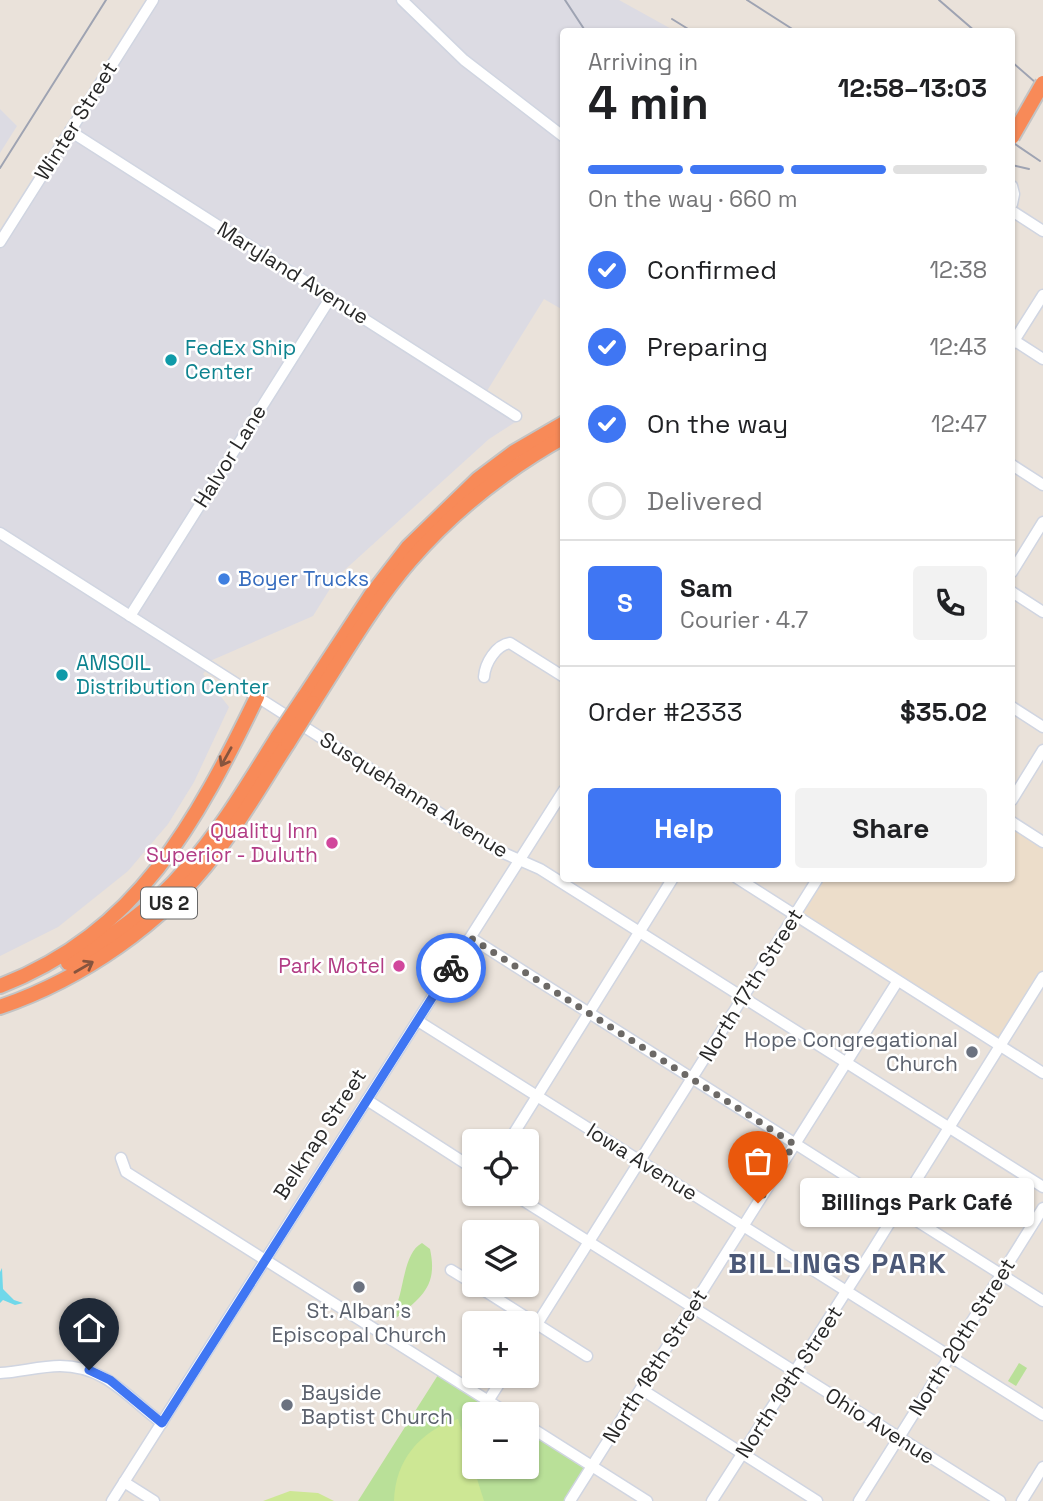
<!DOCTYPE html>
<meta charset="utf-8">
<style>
:root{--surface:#fff;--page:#f2f2f2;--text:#202124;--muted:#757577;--line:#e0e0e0;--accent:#3f76f3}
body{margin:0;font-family:"Space Grotesk",sans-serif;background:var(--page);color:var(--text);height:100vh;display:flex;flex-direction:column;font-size:26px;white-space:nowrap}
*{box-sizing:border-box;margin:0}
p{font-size:23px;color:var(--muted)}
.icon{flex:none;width:38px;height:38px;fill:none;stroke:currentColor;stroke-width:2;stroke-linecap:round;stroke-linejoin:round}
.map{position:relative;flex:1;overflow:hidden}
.drawer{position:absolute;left:560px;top:28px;width:455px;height:854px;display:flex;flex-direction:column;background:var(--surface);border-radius:7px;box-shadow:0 2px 5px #0004}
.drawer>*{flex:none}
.controls{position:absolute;left:462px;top:1129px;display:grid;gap:14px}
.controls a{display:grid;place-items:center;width:77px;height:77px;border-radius:7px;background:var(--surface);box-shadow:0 2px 5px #0004;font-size:35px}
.pin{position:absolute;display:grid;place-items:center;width:60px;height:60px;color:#fff;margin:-72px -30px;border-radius:50% 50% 50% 0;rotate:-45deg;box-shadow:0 0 7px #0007}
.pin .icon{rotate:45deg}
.courier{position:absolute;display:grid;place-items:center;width:70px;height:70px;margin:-35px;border:5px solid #3f76f3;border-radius:50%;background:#fff;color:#222;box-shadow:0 2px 9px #0007}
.bubble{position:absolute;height:49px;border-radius:7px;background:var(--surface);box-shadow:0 2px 5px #0004;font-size:23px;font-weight:700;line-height:49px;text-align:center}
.summary em{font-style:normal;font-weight:700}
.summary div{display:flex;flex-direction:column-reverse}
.summary{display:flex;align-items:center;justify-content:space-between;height:119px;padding:0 28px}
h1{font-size:46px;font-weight:700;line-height:52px}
.bar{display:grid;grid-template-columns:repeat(4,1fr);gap:10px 7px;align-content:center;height:84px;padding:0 28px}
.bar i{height:9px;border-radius:5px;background:var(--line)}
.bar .active{background:var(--accent)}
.bar p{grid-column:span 4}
.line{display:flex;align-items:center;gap:18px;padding:0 28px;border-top:2px solid var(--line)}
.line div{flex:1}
.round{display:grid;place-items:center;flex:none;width:74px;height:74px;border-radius:7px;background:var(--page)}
ol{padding:0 28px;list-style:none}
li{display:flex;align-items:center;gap:21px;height:77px}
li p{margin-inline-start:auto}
li .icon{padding:7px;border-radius:50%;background:var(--accent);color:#fff;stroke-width:4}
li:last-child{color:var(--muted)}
li i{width:38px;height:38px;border:4px solid var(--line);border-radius:50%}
.button{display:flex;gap:14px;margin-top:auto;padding:14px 28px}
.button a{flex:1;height:80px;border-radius:7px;background:var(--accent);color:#fff;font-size:28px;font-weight:700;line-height:80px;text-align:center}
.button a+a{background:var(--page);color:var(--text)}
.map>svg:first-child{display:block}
.industrial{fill:#dcdbe3}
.education{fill:#ecddca}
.green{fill:#b9e098}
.pitch{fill:#cde794}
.water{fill:#70d8ea}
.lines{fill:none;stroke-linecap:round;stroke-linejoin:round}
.minor-casing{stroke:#d0d5e1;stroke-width:13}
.highway-casing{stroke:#c3c3c3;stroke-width:18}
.minor{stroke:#fff;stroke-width:10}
.highway{stroke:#f88a58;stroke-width:14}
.rail{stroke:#9ea3b2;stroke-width:2}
.highway-bridge-casing{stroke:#c3c3c3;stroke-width:18;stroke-linecap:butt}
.highway-bridge{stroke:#f88a58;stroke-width:14}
.oneway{stroke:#86543e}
.done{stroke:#6c6966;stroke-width:7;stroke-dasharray:0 12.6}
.route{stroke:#3f76f3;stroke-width:9}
.culture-dot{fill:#0f9aa8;stroke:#fff;stroke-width:2.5}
.shop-dot{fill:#3f7fe0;stroke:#fff;stroke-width:2.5}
.hotel-dot{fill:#d1479c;stroke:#fff;stroke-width:2.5}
.worship-dot{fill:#6b7280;stroke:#fff;stroke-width:2.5}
.labels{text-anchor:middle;stroke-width:5;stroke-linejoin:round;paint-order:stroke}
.shield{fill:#fff;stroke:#686868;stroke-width:2}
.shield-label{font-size:19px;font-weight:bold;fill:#282828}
.street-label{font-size:21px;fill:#282828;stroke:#fff}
.culture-label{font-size:21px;fill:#0d838f;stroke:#fff;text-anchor:start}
.shop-label{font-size:21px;fill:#366cbe;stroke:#fff;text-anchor:start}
.hotel-label{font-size:21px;fill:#b23c85;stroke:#fff;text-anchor:end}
.worship-label{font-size:21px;fill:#5b616d;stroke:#fff;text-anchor:end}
.district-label{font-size:28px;font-weight:bold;letter-spacing:2px;fill:#4b5877;stroke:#fff}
</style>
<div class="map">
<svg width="1043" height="1501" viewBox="0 0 1043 1501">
<rect width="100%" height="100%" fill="#eae2da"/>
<g class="industrial">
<polygon points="158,0 619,0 675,31 564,32 563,310 544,299 482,399 517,421 489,439 338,576 313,616 210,661 0,528 0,249"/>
<polygon points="0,109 17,126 0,153"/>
<polygon points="0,540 206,670 203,674 229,707 194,782 168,824 128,871 58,927 0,956"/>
</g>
<polygon class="education" points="1012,822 1043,842 1043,977 1000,1046 795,915 818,879 1012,878"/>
<g class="green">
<path d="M422 1243 430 1249C438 1286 422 1297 395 1319H392L391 1318C393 1312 396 1307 398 1301 404 1284 405 1252 422 1243Z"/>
<polygon points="1019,1363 1027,1368 1016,1386 1008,1381"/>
<polygon points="438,1375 499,1414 474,1414 474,1466 527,1466 527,1432 584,1468 567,1501 358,1501"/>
</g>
<g class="pitch">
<path d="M458 1419 484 1501H394C395 1460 420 1431 458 1419Z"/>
<polygon points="290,1491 318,1493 334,1501 263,1501"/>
</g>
<polygon class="water" points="2,1268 3,1289 14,1300 23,1303 15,1305 3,1300 0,1303 0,1311 0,1272"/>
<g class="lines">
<g class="minor-casing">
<g id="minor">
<polyline points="402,0 464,60 564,137"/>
<polyline points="70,131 516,416"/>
<polyline points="1012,186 1014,194 1012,204"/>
<polyline points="1012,211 1043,231"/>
<polyline points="0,242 153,0"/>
<polyline points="1012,339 1043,359"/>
<polyline points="1012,344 1043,295"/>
<polyline points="1012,465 1043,485"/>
<polyline points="0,533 499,851 540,869 1043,1187"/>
<polyline points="1012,572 1043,522"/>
<polyline points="1012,592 1043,612"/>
<polyline points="130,616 331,297"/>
<path d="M484 677C485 663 496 645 510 643L564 677"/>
<polyline points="1012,707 1043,727"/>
<polyline points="1012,800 1043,750"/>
<polyline points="1012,822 1043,842"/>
<polyline points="737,878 1043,1073"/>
<polyline points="471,938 1043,1301"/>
<polyline points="418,1021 1043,1415"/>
<polyline points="367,1100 474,1169"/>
<polyline points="509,1141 673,878"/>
<polyline points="121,1158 126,1172 509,1414"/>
<polyline points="513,1194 1000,1501"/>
<polyline points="451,1270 474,1284"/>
<polyline points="474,1284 587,1356"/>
<polyline points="527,1340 818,878"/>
<path d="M0 1373C20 1372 40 1366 60 1366 106 1366 128 1398 162 1423"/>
<polyline points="641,1389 817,1501"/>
<polyline points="488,1401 504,1376"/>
<polyline points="527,1425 647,1501"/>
<polyline points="124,1482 154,1501"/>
<polyline points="112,1501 564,790"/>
<polyline points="570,1501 897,982"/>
<polyline points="712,1501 872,1251 1043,977"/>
<polyline points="859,1501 1043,1208"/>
<polyline points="1022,1501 1043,1467"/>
</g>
</g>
<g class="highway-casing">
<g id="highway">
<polyline points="304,697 371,595 408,547 478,479 514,452 564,423"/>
<path d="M313 703C344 655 373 604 410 561 454 510 505 470 564 437"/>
<path d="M68 963C111 937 153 908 186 869 222 829 249 782 278 736"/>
<path d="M0 986C138 933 196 822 257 697"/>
<path d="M0 1007C82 979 162 924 215 854 242 819 264 780 288 743"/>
</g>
</g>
<use href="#minor" class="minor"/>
<use href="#highway" class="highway"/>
<g class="rail">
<polyline points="565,0 586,32"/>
<polyline points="747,0 797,32"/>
<polyline points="939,0 976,32"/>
<polyline points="672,19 693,32"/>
<polyline points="1012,62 1043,89"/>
<polyline points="1012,142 1040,161"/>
<polyline points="1012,165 1029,169"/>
<polyline points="0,168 106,0"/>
</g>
<g class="highway-bridge-casing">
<g id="highway-bridge">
<polyline points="1012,137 1043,83"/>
<polyline points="278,736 304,697"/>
<polyline points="288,743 313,703"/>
</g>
</g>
<use href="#highway-bridge" class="highway-bridge"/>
</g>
<defs><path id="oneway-shaft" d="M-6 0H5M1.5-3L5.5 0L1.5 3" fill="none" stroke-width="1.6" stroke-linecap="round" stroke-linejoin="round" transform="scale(1.75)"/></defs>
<g class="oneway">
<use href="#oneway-shaft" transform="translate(226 757) rotate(119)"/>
<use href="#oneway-shaft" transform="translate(84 967) rotate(-30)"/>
</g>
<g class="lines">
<polyline class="done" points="451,968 471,938 794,1144 758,1203"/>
<polyline class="route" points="89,1370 110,1380 162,1423 451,968"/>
</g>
<g class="culture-dot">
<circle cx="171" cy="360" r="7"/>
<circle cx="62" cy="675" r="7"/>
</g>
<circle class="shop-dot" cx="224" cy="579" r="7"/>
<g class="hotel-dot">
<circle cx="332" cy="843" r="7"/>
<circle cx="399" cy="966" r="7"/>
</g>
<g class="worship-dot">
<circle cx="972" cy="1052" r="7"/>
<circle cx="359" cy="1287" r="7"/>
<circle cx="287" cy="1405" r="7"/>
</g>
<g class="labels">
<rect class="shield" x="141" y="887.5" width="56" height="31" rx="5"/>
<g class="shield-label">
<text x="169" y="910">US 2</text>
</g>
<g class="street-label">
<text transform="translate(76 121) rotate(-58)" y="7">Winter Street</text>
<text transform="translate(293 273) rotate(32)" y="7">Maryland Avenue</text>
<text transform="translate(230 456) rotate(-58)" y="7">Halvor Lane</text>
<text transform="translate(414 795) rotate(32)" y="7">Susquehanna Avenue</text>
<text transform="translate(751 985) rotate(-58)" y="7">North 17th Street</text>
<text transform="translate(320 1134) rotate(-57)" y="7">Belknap Street</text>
<text transform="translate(642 1162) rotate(32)" y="7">Iowa Avenue</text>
<text transform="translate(962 1337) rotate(-58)" y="7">North 20th Street</text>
<text transform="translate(655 1366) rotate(-58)" y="7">North 18th Street</text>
<text transform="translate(789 1382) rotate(-57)" y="7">North 19th Street</text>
<text transform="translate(880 1426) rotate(32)" y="7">Ohio Avenue</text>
</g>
<g class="culture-label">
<text x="185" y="355">FedEx Ship<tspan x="185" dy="24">Center</tspan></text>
<text x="76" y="670">AMSOIL<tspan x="76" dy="24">Distribution Center</tspan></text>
</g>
<g class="shop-label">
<text x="238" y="586">Boyer Trucks</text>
</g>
<g class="hotel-label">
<text x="318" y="838">Quality Inn<tspan x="318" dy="24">Superior - Duluth</tspan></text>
<text x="385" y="973">Park Motel</text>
</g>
<g class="worship-label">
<text x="958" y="1047">Hope Congregational<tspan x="958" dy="24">Church</tspan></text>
<text x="359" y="1318" text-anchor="middle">St. Alban's<tspan x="359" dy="24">Episcopal Church</tspan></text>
<text x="301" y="1400" text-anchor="start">Bayside<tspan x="301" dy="24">Baptist Church</tspan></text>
</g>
<g class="district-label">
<text x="838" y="1273">BILLINGS PARK</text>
</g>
</g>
</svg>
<div class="controls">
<a><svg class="icon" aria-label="locate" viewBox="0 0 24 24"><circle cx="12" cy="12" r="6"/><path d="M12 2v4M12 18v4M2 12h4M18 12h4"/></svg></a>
<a><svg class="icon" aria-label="layers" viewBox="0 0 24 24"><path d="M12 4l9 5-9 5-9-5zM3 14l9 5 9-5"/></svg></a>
<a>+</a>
<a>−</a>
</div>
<div class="pin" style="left:758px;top:1203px;background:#ea580c"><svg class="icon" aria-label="bag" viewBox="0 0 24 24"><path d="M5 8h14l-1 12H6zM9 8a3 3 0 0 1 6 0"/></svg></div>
<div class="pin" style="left:89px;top:1370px;background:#1f2937"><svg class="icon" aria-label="home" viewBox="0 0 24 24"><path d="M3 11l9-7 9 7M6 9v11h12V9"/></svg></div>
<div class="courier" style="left:451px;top:968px"><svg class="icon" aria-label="bike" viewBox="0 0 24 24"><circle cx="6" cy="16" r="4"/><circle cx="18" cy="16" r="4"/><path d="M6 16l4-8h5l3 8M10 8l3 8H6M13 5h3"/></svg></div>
<div class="bubble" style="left:800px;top:1178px;width:234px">Billings Park Café</div>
<section class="drawer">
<div class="summary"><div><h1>4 min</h1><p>Arriving in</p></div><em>12:58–13:03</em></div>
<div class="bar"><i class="active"></i><i class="active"></i><i class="active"></i><i></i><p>On the way · 660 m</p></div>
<ol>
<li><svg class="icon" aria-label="check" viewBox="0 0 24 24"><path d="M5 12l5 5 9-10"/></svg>Confirmed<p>12:38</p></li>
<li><svg class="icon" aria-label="check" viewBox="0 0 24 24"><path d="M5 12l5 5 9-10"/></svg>Preparing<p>12:43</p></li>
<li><svg class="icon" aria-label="check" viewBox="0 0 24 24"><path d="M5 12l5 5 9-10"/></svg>On the way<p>12:47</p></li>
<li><i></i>Delivered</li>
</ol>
<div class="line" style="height:126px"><b class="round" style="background:var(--accent);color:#fff">S</b><div><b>Sam</b><p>Courier · 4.7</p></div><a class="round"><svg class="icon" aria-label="phone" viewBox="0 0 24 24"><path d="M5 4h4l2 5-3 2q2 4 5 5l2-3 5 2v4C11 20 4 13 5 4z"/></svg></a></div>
<div class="line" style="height:91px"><div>Order #2333</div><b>$35.02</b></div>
<div class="button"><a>Help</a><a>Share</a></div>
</section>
</div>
